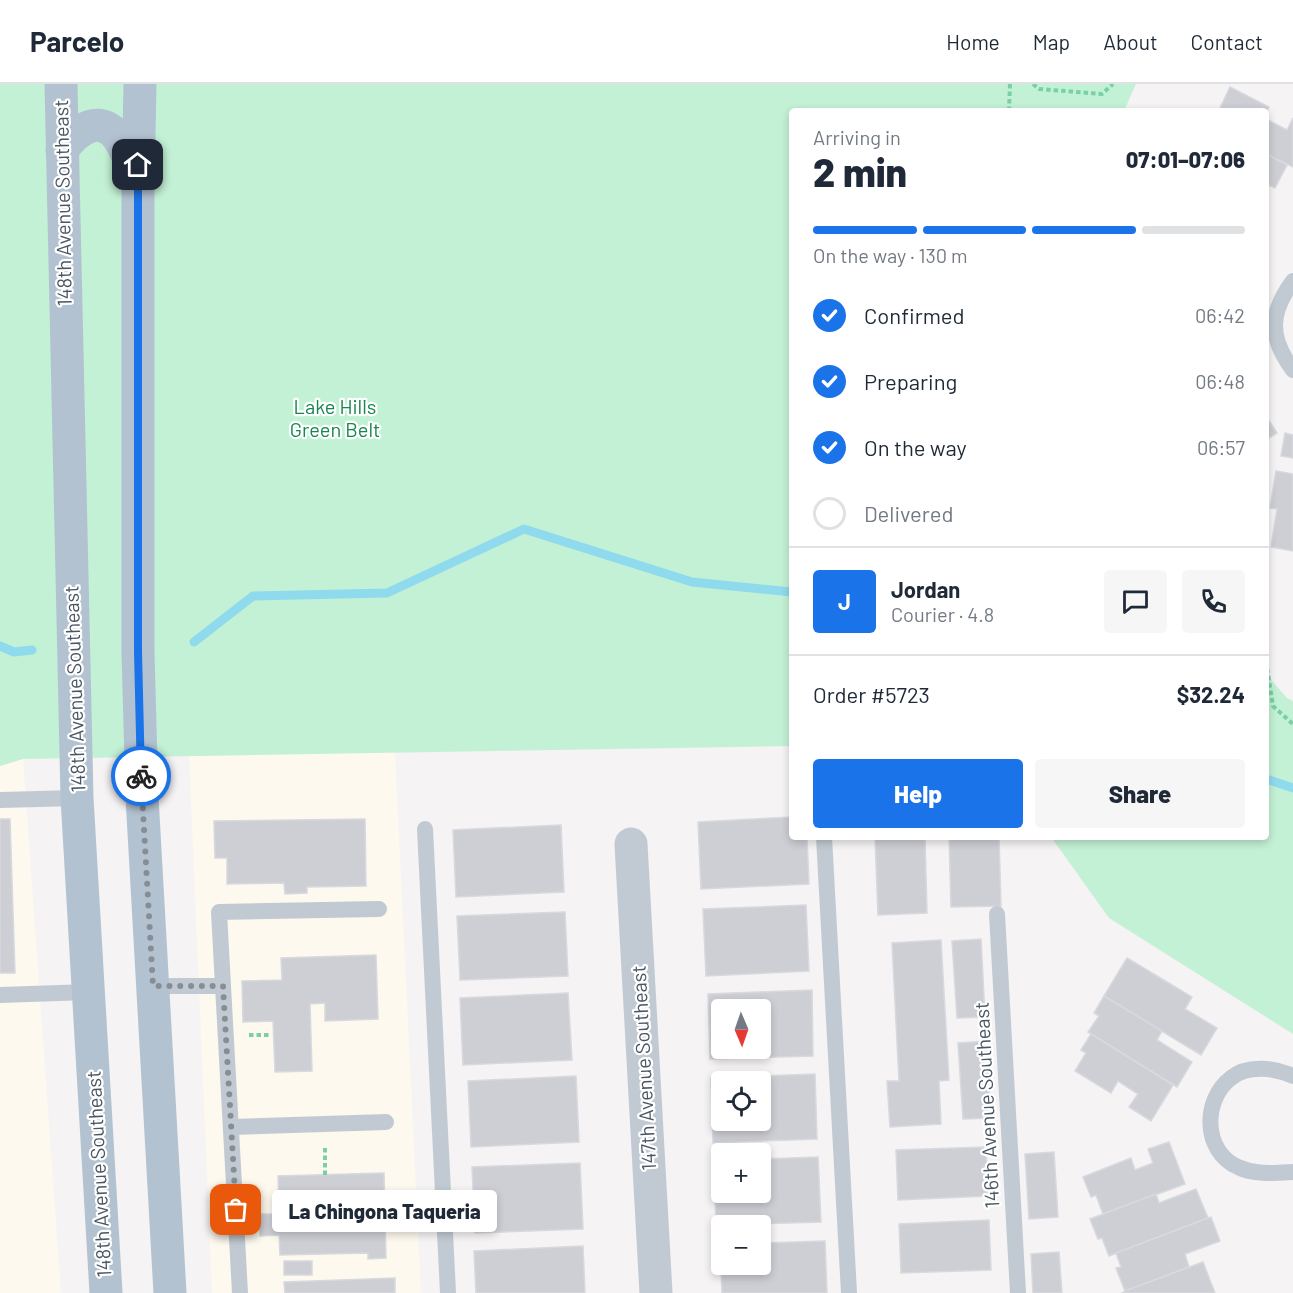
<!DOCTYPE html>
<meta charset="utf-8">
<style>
:root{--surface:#fff;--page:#f6f6f7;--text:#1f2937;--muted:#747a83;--line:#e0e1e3;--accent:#1a73e8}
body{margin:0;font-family:Barlow,sans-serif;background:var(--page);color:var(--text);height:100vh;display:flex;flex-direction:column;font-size:22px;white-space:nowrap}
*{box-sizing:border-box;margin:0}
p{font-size:20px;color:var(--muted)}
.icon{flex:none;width:33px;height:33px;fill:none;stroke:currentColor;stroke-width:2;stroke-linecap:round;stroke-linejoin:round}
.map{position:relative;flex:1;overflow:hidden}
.side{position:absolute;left:789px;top:24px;width:480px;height:732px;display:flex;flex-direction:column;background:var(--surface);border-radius:6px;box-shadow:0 3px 9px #0003}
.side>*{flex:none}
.needle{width:39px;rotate:178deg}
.buttons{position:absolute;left:711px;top:915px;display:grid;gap:12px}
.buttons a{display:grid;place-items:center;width:60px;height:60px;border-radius:6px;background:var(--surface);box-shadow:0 3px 9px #0003;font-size:30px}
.pin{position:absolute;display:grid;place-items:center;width:51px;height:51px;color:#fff;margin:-26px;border-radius:12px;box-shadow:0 3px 9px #0006}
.courier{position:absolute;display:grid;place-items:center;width:60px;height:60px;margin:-30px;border:4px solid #1a73e8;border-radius:50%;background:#fff;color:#222;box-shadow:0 2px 8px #0007}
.bubble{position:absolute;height:42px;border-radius:6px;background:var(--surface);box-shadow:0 3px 9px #0003;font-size:20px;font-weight:800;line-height:42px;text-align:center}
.head em{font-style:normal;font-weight:800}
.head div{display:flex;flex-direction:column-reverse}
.head{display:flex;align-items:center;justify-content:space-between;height:102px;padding:0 24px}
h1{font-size:39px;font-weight:800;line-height:45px}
.bar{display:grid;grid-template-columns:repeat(4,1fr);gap:9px 6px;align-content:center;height:72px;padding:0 24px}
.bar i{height:8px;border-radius:4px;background:var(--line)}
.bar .current{background:var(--accent)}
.bar p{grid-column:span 4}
.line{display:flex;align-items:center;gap:15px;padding:0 24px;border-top:2px solid var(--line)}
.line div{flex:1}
.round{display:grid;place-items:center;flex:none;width:63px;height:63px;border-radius:6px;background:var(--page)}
ol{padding:0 24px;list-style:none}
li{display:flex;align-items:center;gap:18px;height:66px}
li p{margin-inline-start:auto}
li .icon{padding:6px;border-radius:50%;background:var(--accent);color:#fff;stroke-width:4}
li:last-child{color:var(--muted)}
li i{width:33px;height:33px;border:3px solid var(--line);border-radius:50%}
.cta{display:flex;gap:12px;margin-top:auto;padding:12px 24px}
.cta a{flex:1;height:69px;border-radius:6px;background:var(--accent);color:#fff;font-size:24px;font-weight:800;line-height:69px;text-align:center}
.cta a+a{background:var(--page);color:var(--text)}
header{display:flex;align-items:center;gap:36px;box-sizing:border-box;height:84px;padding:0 30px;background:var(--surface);border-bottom:2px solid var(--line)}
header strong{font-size:28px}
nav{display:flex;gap:33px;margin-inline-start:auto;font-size:21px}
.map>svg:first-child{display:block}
.commercial{fill:#fdf9ef}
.green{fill:#c3f1d5}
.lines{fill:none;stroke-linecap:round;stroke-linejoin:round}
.stream{stroke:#90daee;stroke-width:9}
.building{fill:#cdcfd5;stroke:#d7d9de;stroke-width:1.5;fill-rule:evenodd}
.path{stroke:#7ad0a6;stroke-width:4;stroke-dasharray:4.5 3;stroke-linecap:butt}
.service{stroke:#c1cad2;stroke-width:16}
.minor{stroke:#c1cad2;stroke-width:33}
.primary{stroke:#b3c2d1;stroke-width:33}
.done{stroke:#868d94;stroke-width:6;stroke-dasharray:0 10.8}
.route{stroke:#1a73e8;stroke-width:8}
.labels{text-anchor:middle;stroke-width:4.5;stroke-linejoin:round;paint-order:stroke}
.street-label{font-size:20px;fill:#4a5661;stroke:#fff}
.park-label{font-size:20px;fill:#17864f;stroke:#fff}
</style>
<header>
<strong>Parcelo</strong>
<nav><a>Home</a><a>Map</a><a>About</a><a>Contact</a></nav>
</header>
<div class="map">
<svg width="1293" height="1209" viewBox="0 0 1293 1209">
<rect width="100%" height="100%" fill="#f5f3f3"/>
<g class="commercial">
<polygon points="395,668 421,1209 212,1209 189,672"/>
<polygon points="23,675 61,1209 0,1209 0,682"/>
</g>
<g class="green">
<polygon points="0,0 1136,0 1124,27 792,27 792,662 23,675 0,682"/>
<polygon points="1266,590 1287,614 1293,617 1293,950 1109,834 1051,753 1266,753"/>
</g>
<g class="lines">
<g class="stream">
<polyline points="194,558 253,512 387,509 524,445 692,498 792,508"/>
<polyline points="0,562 14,568 32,566"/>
<polyline points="1266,695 1293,704"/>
</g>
</g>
<g class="building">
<polygon points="1230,3 1269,23 1266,30 1266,27 1225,27 1220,24"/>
<polygon points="1293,34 1293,83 1266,70 1266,35 1287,46"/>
<polygon points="1266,70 1287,81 1275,104 1266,100"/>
<polygon points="1266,332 1277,349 1266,356"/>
<polygon points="1285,349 1293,351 1293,374 1281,372"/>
<polygon points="1276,387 1293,390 1293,467 1271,463 1277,425 1270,424"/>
<polygon points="792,733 792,753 807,753 809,800 701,805 698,738"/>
<polygon points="0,735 10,735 15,889 0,889"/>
<polygon points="365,735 366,802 307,803 307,809 285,810 284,799 227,800 227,774 215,774 214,737"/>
<polygon points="561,741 564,808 456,813 453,746"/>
<polygon points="875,753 925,753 927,829 878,831"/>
<polygon points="949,753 999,753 1001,822 951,823"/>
<polygon points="806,821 809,887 706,892 703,825"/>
<polygon points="565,828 568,892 460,896 457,832"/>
<polygon points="981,855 985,933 957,934 952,857"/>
<polygon points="941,856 949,996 939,997 941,1040 890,1043 887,997 899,997 892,859"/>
<polygon points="376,871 378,935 325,937 325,919 310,920 312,987 275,988 273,937 243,938 242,897 282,896 281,874"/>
<polygon points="1127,874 1192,913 1185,925 1217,944 1201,971 1104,912"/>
<path d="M812 906 813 972 710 975 708 910ZM722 926H760V964H722Z"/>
<polygon points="568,909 572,976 463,981 460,914"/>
<polygon points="1104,912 1162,947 1157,956 1192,978 1177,1003 1088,948 1099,932 1094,929"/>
<polygon points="1091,950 1173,1001 1151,1037 1129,1023 1138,1010 1118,997 1111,1009 1075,987 1086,969 1081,966"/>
<polygon points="986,957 991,1034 963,1035 958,959"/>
<path d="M815 990 817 1055 713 1059 711 994ZM722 998H760V1036H722Z"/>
<polygon points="576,992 579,1058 471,1063 468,997"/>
<polygon points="1169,1058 1185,1100 1103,1130 1096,1111 1091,1113 1083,1093 1131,1074 1135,1086 1153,1079 1148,1065"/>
<polygon points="986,1063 988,1112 898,1116 896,1066"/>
<polygon points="1054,1068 1058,1133 1029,1135 1025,1070"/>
<polygon points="818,1073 821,1138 716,1141 714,1077 722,1077 722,1108 760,1108 760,1075"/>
<polygon points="580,1079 583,1145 475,1149 472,1083"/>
<polygon points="384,1089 386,1174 368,1175 368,1169 280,1171 279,1151 260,1152 259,1130 279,1130 278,1092"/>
<polygon points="1196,1105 1208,1134 1109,1172 1102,1154 1098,1155 1090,1135 1156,1110 1159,1119"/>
<polygon points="1211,1133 1220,1157 1185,1170 1189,1183 1125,1207 1116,1184 1121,1183 1116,1169"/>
<polygon points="989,1136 991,1186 901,1189 899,1140"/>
<polygon points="825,1157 827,1209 722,1209 720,1161 722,1161 722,1180 760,1180 760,1159"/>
<polygon points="583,1162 585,1209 476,1209 474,1167"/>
<polygon points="1059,1168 1062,1209 1033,1209 1031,1170"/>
<rect x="284" y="1177" width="28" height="14"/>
<polygon points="1203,1178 1215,1209 1122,1209 1125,1207"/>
<polygon points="395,1194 395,1209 285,1209 284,1198"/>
</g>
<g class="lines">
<g class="path">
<polyline points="1033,0 1039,5 1102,10 1113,0"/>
<polyline points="1009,27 1010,0"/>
<polyline points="1266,577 1273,622 1293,640"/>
<polyline points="249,951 269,951"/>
<polyline points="325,1064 325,1091"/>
</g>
<g class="service">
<path d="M1293 197C1269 229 1269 254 1293 286"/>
<polyline points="0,716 77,714"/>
<polyline points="425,745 448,1209"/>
<polyline points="824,753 849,1209"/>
<polyline points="997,830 1018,1209"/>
<polyline points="153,902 223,902 219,828 379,825"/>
<polyline points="223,902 240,1209"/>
<polyline points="0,911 89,908"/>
<path d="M1293 992C1275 984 1248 980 1231 994 1202 1016 1203 1068 1238 1083 1254 1091 1275 1089 1293 1088"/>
<polyline points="231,1043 386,1038"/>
</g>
<polyline class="minor" points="631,760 656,1209"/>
<g class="primary">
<polyline points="61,0 77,714 106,1209"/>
<polyline points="140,0 138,101 138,569 142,713 170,1209"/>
<path d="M62 66C79 43 104 27 122 60 128 70 131 81 134 92"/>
</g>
</g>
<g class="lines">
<polyline class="done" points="141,692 153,902 223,902 236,1126"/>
<polyline class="route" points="138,81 138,568 141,692"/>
</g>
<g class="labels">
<g class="street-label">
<text transform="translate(63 119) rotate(-91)" y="7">148th Avenue Southeast</text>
<text transform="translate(75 605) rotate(-92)" y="7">148th Avenue Southeast</text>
<text transform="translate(644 984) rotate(-93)" y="7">147th Avenue Southeast</text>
<text transform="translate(987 1021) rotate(-93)" y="7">146th Avenue Southeast</text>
<text transform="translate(99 1090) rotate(-93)" y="7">148th Avenue Southeast</text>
</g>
<g class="park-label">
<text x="335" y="330">Lake Hills<tspan x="335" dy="23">Green Belt</tspan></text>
</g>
</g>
</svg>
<div class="buttons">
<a><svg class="needle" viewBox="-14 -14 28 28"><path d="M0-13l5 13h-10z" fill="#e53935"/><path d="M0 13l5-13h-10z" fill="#747a83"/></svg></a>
<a><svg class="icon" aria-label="locate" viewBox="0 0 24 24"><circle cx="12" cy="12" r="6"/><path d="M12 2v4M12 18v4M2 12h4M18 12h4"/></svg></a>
<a>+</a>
<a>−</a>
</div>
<div class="pin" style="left:236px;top:1126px;background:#ea580c"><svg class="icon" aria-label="bag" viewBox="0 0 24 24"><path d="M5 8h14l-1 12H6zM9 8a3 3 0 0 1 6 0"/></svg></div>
<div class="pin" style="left:138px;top:81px;background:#1f2937"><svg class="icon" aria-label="home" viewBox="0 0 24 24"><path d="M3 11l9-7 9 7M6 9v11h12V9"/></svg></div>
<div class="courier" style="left:141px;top:692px"><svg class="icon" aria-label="bike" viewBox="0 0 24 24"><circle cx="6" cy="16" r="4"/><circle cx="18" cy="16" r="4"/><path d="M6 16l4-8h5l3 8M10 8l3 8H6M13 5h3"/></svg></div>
<div class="bubble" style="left:272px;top:1106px;width:225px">La Chingona Taqueria</div>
<section class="side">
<div class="head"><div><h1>2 min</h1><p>Arriving in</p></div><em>07:01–07:06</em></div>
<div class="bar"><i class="current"></i><i class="current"></i><i class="current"></i><i></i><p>On the way · 130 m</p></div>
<ol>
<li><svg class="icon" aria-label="check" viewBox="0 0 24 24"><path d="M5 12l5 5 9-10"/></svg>Confirmed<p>06:42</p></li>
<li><svg class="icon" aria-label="check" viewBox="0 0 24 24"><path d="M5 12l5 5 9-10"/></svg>Preparing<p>06:48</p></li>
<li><svg class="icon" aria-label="check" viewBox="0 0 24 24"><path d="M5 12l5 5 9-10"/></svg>On the way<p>06:57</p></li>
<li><i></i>Delivered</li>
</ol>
<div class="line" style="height:108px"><b class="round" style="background:var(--accent);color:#fff">J</b><div><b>Jordan</b><p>Courier · 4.8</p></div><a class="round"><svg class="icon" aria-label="chat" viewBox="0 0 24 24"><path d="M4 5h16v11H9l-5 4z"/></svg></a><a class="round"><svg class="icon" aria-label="phone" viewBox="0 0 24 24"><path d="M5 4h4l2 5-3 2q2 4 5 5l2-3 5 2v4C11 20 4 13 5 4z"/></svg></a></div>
<div class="line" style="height:78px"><div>Order #5723</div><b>$32.24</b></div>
<div class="cta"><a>Help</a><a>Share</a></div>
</section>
</div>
